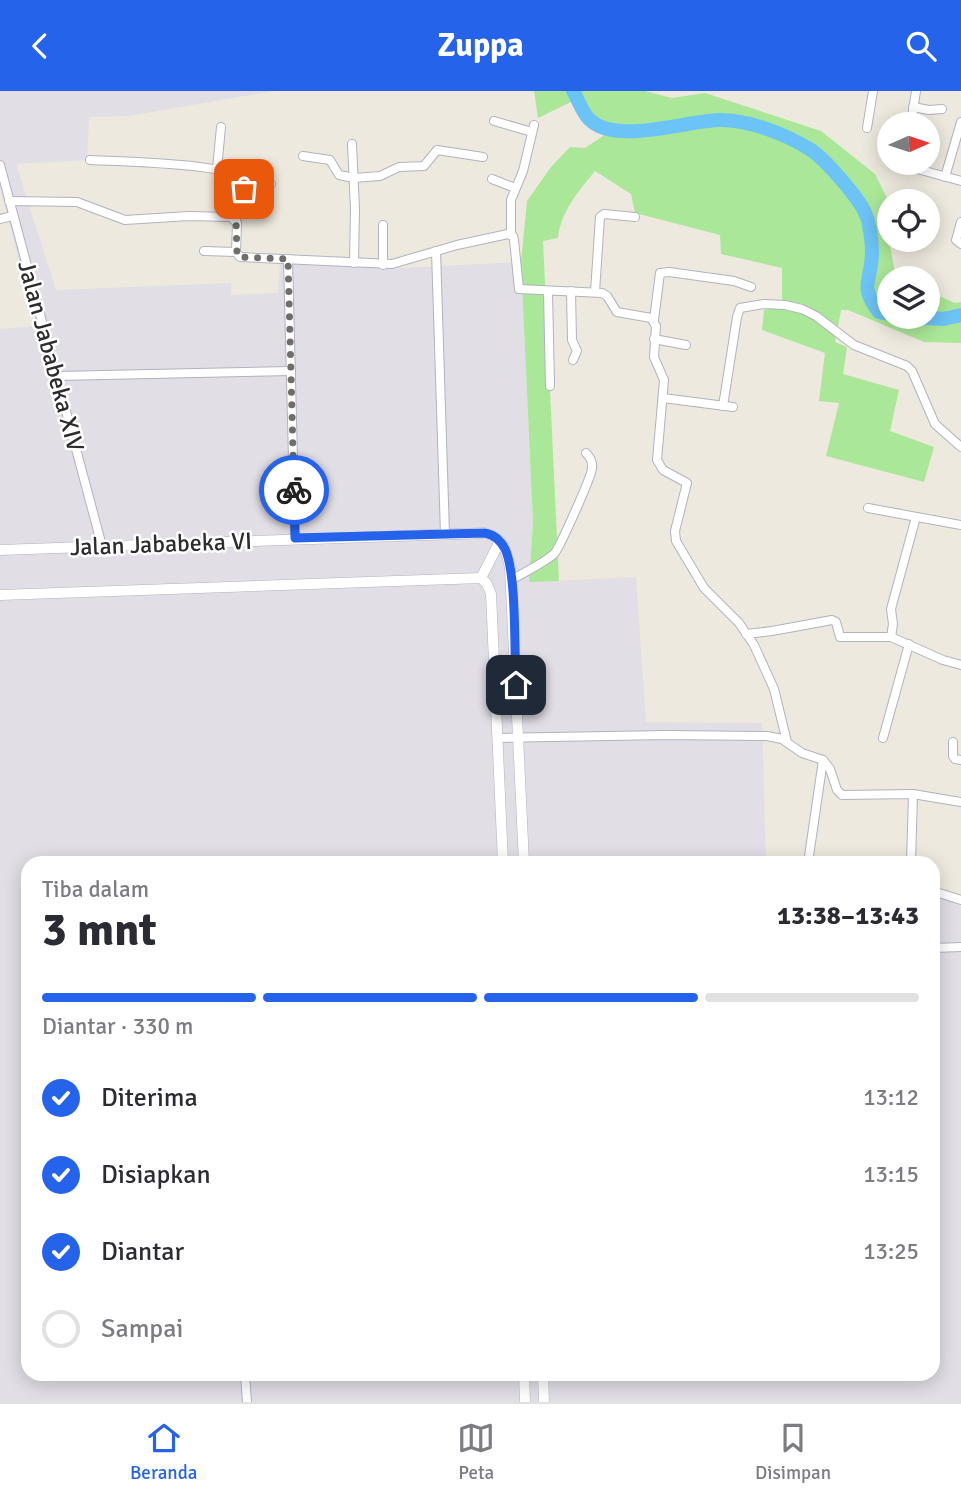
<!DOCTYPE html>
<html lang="id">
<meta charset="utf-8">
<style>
:root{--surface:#fff;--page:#f2f2f3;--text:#2b2b33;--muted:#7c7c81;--line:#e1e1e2;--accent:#2563eb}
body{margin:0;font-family:Signika,sans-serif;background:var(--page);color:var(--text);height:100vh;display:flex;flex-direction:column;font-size:26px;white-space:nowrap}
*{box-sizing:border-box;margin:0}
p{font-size:23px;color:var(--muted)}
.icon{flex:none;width:38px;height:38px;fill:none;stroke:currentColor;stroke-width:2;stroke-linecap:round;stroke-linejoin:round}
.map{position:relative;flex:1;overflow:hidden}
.side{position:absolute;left:21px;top:765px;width:919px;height:525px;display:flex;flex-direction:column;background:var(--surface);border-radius:21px;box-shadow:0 4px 18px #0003}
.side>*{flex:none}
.needle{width:46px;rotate:87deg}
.tools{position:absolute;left:877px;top:21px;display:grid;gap:14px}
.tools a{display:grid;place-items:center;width:63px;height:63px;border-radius:50%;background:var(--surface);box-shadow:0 4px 18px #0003;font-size:35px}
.pin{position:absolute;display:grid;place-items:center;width:60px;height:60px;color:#fff;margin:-30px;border-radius:14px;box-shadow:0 4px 10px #0006}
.courier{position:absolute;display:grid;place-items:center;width:70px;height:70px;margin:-35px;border:5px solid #2563eb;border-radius:50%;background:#fff;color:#222;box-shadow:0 2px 9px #0007}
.summary em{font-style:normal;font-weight:700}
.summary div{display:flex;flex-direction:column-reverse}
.summary{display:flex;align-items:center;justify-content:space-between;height:119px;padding:0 21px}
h1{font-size:46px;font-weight:700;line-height:52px}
.bar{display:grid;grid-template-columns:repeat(4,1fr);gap:10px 7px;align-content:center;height:84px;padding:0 21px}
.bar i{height:9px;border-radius:5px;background:var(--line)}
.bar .selected{background:var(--accent)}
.bar p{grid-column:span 4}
ol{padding:0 21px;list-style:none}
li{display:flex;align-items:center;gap:21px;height:77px}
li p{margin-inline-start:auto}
li .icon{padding:7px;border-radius:50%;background:var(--accent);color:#fff;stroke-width:4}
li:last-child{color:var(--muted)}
li i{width:38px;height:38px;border:4px solid var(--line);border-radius:50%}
header{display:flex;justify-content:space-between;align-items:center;height:91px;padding:0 21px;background:var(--accent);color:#fff;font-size:32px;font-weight:700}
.tab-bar{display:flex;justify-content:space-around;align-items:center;height:98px;border-top:2px solid var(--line);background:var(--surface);font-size:19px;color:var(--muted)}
.tab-bar a{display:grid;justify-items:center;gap:4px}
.tab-bar .selected{color:var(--accent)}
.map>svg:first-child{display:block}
.industrial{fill:#e1dee6}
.green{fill:#abe798}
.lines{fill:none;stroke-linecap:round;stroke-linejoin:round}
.river{stroke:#6cc3f5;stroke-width:14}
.minor-casing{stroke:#b2b2c0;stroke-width:10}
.tertiary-casing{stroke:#b2b2c0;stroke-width:11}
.minor{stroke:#fff;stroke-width:8}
.tertiary{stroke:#fff;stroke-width:10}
.done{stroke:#706e6a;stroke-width:7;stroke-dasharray:0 12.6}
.route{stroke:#2563eb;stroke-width:9}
.labels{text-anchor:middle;stroke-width:5;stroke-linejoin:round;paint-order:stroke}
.street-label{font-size:24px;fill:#2c2c2c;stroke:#fff}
</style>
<header><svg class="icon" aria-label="back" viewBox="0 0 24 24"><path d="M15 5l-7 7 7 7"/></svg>Zuppa<svg class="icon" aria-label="search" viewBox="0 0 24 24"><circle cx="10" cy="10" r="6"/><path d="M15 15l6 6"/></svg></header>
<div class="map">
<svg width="961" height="1311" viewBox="0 0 961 1311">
<rect width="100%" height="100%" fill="#eee9de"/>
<polygon class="industrial" points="0,0 274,0 128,25 89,26 87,69 16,73 56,199 231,192 231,204 278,202 280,172 366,176 381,178 521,171 533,432 529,491 636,486 646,631 762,632 766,772 28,772 28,1283 933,1283 933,803 961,812 961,1311 0,1311 0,238 36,235 0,97"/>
<path class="green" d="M534 0H645L672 7 705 2 821 40 875 83 889 111V149L896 187H889V226H928V200L955 212 961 211V252L924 251 848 219H841L835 251 847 256 843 283 899 299 890 340 934 356 924 391 826 365 839 312 819 310 825 262 762 239 764 219 782 215V177L721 163 720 144 635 122 631 103 595 80C578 101 561 120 558 147L543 150 559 490 529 491 533 432 521 171 527 110 551 76 570 56 585 57 612 39 590 29 577 8 538 27Z"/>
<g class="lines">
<g class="river">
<path d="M573 0C578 8 582 21 589 28 615 55 688 29 720 29 749 29 786 43 811 59 824 67 861 109 866 124 870 134 872 151 872 161 872 190 858 194 879 221L889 223"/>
<polyline points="912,226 943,228 961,224"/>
</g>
<g class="minor-casing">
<g id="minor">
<polyline points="913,16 929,19 942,18"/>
<polyline points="494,30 532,41"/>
<polyline points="911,33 916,0"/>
<polyline points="867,37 873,0"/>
<polyline points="352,53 355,118 354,172"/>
<polyline points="303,65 330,69 339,84 354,87 380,85 399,76 424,75 437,59 483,66"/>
<path d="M90 69C111 70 240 72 245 91 247 101 238 119 236 129"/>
<polyline points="899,73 961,90"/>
<polyline points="0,74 102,455"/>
<polyline points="217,78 221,36"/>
<polyline points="945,86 961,31"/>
<polyline points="244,88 271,93"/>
<polyline points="492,88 515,97"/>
<polyline points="9,110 77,111 125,129 189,125 231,126 237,132 236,161 240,166 392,173 457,154 508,143 513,145 514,149 519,198 602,202 607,205 617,221 651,227 656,235 654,266 664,289 657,369 663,379 687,392 675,440 676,450 704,497 739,532 754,554 774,598 787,651"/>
<polyline points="0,128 12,125"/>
<polyline points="961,131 956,149 961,153"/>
<polyline points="383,134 383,174"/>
<polyline points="511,143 511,109 523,80 534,34"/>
<polyline points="204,160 236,161"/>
<polyline points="436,160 445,443"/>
<polyline points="288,168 295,448"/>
<polyline points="548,200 550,295"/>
<polyline points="571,200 572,249 577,260 573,269"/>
<polyline points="595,201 600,126 604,123 635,126"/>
<polyline points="654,229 660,182 669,181 734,190 751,196"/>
<polyline points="654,248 686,254"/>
<polyline points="57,285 291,280"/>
<polyline points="663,307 733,316"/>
<polyline points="723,315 737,226 740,217 764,213 785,214 802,218 816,225 854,254 907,275 912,280 935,333 961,356"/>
<polyline points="868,417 961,434"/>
<path d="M511 489C525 481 542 473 554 463 559 458 592 385 592 377 593 370 590 366 586 362"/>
<polyline points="746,543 772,540 832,529 836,531 840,546 891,546 943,569 961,574"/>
<polyline points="891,546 893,533 891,518 916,426"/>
<polyline points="499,647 666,644 767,645 782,648 802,662 823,669 830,678 837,699 842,704 913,703 961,711"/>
<polyline points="883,647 909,553"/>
<polyline points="953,651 953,665 955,668 961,669"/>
<polyline points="808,772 823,669"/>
<polyline points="911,772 913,703"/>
<polyline points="933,800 961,809"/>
<polyline points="933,857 961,856"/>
<polyline points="245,1283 247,1311"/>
</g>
</g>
<g class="tertiary-casing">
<g id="tertiary">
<path d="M0 459 485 442C503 446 507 461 510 477L524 772"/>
<polyline points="481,487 500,450"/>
<polyline points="0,504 481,487 487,493 491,503 503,772"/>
<polyline points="524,1283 525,1311"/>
<polyline points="543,1283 544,1311"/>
</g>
</g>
<use href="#minor" class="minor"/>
<use href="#tertiary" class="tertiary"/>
</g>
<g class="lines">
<polyline class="done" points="244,98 236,129 237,164 240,166 288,168 294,399"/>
<path class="route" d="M294 399 295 447 485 442C495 444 501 450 505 458 517 483 514 563 516 594"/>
</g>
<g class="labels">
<g class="street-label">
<text transform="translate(51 265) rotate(75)" y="8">Jalan Jababeka XIV</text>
<text transform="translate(161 453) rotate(-2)" y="8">Jalan Jababeka VI</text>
</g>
</g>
</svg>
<div class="tools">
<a><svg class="needle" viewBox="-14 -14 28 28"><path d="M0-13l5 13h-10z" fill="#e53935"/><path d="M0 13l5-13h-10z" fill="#7c7c81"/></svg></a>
<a><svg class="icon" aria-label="locate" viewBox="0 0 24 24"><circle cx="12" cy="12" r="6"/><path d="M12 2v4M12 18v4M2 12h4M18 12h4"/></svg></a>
<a><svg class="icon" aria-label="layers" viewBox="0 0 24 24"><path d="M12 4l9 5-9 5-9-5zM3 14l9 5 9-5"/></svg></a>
</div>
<div class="pin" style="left:244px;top:98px;background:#ea580c"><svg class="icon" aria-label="bag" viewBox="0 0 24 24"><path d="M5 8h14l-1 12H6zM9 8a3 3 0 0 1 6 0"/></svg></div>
<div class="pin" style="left:516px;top:594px;background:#1f2937"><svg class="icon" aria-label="home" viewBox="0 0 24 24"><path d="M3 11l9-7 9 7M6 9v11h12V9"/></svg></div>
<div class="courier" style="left:294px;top:399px"><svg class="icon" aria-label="bike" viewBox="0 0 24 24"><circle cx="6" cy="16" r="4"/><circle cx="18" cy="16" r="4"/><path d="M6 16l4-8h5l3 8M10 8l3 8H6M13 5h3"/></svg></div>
<section class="side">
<div class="summary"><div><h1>3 mnt</h1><p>Tiba dalam</p></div><em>13:38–13:43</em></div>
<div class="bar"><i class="selected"></i><i class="selected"></i><i class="selected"></i><i></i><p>Diantar · 330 m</p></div>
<ol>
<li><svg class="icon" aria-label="check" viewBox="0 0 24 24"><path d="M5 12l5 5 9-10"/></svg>Diterima<p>13:12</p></li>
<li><svg class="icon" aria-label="check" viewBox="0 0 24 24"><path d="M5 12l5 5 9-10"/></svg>Disiapkan<p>13:15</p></li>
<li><svg class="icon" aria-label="check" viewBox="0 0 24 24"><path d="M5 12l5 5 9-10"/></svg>Diantar<p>13:25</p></li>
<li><i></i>Sampai</li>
</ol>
</section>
</div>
<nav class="tab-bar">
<a class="selected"><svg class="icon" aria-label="home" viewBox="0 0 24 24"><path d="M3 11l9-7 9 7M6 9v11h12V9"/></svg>Beranda</a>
<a><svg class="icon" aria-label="map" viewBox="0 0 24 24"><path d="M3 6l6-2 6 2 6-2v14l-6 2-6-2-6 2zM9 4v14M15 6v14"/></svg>Peta</a>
<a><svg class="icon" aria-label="saved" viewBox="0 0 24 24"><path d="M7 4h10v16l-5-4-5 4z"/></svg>Disimpan</a>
</nav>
